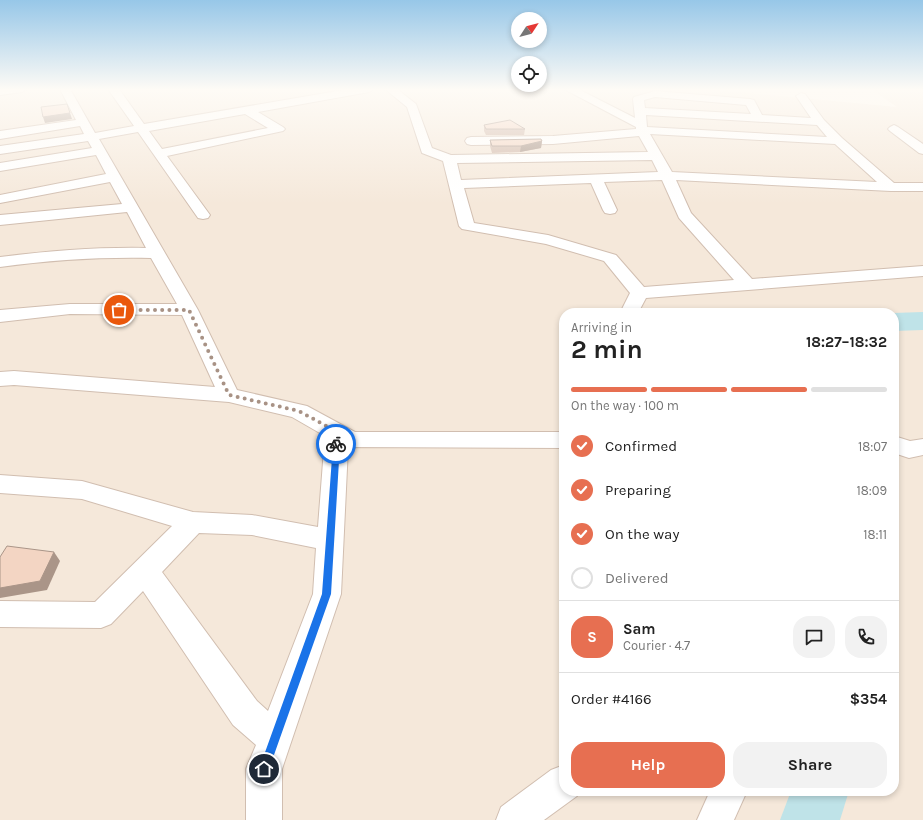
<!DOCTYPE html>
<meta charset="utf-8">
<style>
:root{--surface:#fff;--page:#f2f2f2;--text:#222;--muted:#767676;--line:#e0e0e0;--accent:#e76f51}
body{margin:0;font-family:Karla,sans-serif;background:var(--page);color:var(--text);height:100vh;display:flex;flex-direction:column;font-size:15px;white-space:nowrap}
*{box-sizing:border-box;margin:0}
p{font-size:13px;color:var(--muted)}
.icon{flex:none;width:22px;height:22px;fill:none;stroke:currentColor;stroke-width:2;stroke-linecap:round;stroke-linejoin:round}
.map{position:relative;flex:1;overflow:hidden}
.drawer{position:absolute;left:559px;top:308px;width:340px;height:488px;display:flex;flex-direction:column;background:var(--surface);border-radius:16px;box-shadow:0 2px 6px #0003}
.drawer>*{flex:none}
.needle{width:26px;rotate:54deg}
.tools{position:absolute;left:511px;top:12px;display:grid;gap:8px}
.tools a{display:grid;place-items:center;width:36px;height:36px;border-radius:50%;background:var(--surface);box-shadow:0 2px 6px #0003;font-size:20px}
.pin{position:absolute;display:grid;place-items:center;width:34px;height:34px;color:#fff;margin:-17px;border:2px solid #fff;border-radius:50%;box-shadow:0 1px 4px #0007}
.courier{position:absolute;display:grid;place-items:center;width:40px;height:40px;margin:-20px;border:3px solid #1a73e8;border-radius:50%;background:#fff;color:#222;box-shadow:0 1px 5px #0007}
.overview em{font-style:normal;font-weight:700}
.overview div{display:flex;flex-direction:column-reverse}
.overview{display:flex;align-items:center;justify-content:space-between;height:68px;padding:0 12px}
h1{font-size:26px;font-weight:700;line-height:30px}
.bar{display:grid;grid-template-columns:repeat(4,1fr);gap:6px 4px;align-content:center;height:48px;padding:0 12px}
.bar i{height:5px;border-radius:3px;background:var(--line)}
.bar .current{background:var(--accent)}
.bar p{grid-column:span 4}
.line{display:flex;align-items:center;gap:10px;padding:0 12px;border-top:1px solid var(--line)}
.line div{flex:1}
.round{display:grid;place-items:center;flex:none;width:42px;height:42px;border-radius:16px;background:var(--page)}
ol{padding:0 12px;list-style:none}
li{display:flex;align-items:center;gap:12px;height:44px}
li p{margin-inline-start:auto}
li .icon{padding:4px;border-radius:50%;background:var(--accent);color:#fff;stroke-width:4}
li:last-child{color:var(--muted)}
li i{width:22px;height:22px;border:2px solid var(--line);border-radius:50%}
.button{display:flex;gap:8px;margin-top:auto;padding:8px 12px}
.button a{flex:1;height:46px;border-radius:16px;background:var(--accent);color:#fff;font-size:16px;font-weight:700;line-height:46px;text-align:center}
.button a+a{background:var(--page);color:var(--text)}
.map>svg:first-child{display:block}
.residential{fill:#f5e8da;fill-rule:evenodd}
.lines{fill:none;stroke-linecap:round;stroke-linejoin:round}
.river{fill:#bfe3e8;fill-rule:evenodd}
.street-casing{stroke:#d1beb0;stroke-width:2}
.street{fill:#fff;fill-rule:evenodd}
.wall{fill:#d1b7a8}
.shaded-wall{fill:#aa9588}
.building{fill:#f3d5c3;stroke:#aa9588}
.route{fill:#1a73e8}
.done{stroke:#a89285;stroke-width:4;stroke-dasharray:0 7.2}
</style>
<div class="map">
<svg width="923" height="820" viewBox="0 0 923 820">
<rect width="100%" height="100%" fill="#fdf6ec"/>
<path class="residential" d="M0 89H706L897 107 871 89H923V820H0ZM564 313H894V791H564Z"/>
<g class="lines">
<g class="river">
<polygon points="923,312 923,330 894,331 893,313"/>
<polygon points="791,791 849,791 840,820 780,820"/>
</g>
<g class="street-casing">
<g id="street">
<polygon points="0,89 27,89 22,92 0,95"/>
<path d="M60 89H70L95 133 134 126 108 89H119L144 124 349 89H374L369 92 258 112 283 127 285 129 283 131 167 156 210 215 208 218 203 219 198 218 138 132 99 139 198 310 237 390 307 406 355 432H564V448L348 447 341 594 282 769V820H246V769L256 745 233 725 143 591 111 624 101 628 0 627V601L95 602 172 526 82 499 0 493V475L82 481 193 512 252 515 318 527 325 436 292 417 229 402 14 385 0 386V372L14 371 215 387 182 315 70 314 0 322V310L70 304H177L151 258C99 257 52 260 0 267V257C49 251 97 247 146 248L127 212 0 225V215L122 204 110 182 0 203V195L106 174 96 155 0 171V163L92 148 88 141 0 154V146L84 134 80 126 0 139V131L76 120ZM245 114 268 128 162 149 149 131ZM199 533 252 535 316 548 313 594 268 711 257 701 162 572Z"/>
<path d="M385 89H397L416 104 432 148 451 155 648 152 639 136 553 144 471 145 467 144 465 141 467 138 471 137 553 136 636 129V127L564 89H578L635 118 633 99 634 97 655 91 750 99 754 100 762 115 811 118 796 96 801 93 805 94 824 120 842 138 894 183H923V191H891L676 180 691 213 752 279 923 266V276L646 298 638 313H620L630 293 604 261 546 244 462 229 459 226 443 161 422 153 407 107ZM655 97 746 105 751 114 645 108 644 100ZM646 115 817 125 827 137 647 127ZM650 134 835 144 877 182 672 172ZM652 160 658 172 461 180 457 163ZM662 180 679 218 734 280 644 287 616 255 548 235 474 223 464 188 591 183 603 210 605 213 610 214 615 213 617 210 604 182Z"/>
<polygon points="894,125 898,127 923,144 923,154 919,153 890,131 888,129 890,127"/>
<polygon points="894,436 910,441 923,439 923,455 909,458 894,453"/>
<polygon points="564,765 564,791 578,791 577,796 544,820 496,820 501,807 551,770"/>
<polygon points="710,791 747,791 734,820 697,820"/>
</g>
</g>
<use href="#street" class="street"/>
</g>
<g class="wall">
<polygon points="484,125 525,129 524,135 486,135 484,131"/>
<polygon points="490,140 542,141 541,148 520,152 492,153 490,146"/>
</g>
<g class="shaded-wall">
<polygon points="67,104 72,119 45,123 43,117"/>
<polygon points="542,141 541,148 520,152 521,146"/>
<polygon points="54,552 60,561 47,590 0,598 0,588"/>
</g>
<g class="building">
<polygon points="67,104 70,113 43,117 41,107"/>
<polygon points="510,120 525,129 486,129 484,125"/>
<polygon points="541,139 542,141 521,146 492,146 490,140"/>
<polygon points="7,546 54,552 40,581 0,588 0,557"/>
</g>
<linearGradient id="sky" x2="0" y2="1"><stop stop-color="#97c7e8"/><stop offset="0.44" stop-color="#fefbf6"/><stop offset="1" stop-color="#fefbf6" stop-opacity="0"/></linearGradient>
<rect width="923" height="204" fill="url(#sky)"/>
<polygon class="route" points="336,441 340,444 331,594 269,769 268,772 264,774 260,772 259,769 322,594 333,444"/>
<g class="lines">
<polyline class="done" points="119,310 189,310 229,395 299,411 337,432 336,444"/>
</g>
</svg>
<div class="tools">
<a><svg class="needle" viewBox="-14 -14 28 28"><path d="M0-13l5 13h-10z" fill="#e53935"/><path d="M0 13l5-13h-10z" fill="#767676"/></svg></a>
<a><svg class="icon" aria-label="locate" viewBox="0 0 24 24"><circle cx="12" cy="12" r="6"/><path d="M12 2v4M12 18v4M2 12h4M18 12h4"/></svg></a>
</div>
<div class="pin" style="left:119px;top:310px;background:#ea580c"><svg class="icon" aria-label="bag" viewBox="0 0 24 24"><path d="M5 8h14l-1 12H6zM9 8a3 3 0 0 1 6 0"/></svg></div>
<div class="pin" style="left:264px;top:769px;background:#1f2937"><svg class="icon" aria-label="home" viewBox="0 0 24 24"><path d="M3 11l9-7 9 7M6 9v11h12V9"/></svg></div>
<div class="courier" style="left:336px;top:444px"><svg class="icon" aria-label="bike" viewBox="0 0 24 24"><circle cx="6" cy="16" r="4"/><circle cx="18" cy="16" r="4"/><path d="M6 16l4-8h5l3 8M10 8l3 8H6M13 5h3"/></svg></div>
<section class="drawer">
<div class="overview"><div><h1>2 min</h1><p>Arriving in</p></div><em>18:27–18:32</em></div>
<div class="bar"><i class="current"></i><i class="current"></i><i class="current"></i><i></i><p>On the way · 100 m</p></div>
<ol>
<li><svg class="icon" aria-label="check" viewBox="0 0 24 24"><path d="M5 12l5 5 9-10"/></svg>Confirmed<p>18:07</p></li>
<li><svg class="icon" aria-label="check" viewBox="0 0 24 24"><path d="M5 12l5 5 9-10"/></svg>Preparing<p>18:09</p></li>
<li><svg class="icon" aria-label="check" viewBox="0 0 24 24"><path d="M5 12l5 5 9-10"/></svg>On the way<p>18:11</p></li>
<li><i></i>Delivered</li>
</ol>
<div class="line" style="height:72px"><b class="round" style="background:var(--accent);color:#fff">S</b><div><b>Sam</b><p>Courier · 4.7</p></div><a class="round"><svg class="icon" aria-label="chat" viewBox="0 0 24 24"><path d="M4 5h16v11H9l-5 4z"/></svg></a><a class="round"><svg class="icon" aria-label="phone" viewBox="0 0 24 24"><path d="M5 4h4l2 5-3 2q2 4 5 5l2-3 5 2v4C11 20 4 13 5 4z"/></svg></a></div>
<div class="line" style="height:52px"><div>Order #4166</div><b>$354</b></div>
<div class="button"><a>Help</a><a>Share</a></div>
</section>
</div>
